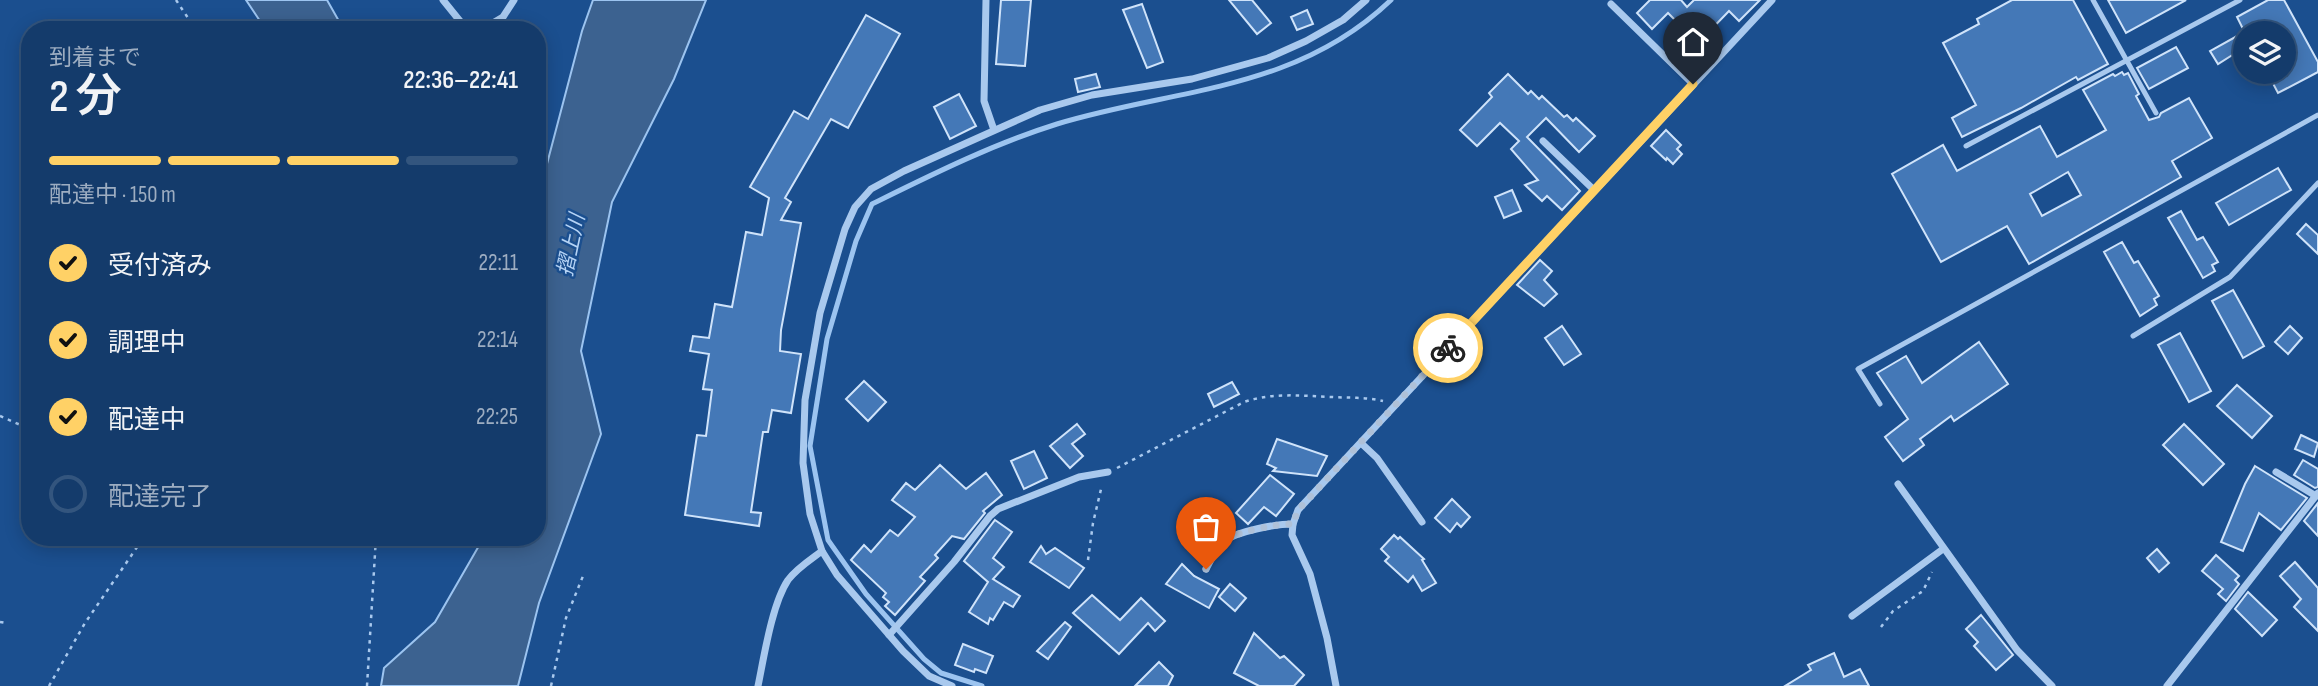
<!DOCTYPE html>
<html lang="ja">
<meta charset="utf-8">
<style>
:root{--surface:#143b6b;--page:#1d4271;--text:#f1f3f6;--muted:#9dadc1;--line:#33557e;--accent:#ffd166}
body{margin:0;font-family:"Sofia Sans Condensed","Noto Sans JP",sans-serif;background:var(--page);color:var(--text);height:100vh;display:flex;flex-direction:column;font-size:26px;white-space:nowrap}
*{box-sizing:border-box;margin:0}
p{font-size:23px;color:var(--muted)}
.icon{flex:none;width:38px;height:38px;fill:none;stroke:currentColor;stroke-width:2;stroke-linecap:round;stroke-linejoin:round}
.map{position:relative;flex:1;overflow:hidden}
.sheet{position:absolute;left:21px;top:21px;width:525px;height:525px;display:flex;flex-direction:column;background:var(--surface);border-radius:28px;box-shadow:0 4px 18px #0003,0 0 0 2px var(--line)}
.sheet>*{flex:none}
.buttons{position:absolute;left:2233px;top:21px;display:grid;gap:14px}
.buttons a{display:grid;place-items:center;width:63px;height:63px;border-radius:50%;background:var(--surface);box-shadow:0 4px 18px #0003,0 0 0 2px var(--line);font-size:35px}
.pin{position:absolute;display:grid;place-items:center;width:60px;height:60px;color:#fff;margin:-72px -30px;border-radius:50% 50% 50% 0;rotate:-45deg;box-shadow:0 0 7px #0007}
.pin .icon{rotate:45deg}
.courier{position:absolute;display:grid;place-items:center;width:70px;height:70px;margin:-35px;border:5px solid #ffd166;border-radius:50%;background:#fff;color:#222;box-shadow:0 2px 9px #0007}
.head em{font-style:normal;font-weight:600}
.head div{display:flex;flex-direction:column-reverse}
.head{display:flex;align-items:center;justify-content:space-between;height:119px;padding:0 28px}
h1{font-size:46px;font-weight:600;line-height:52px}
.bar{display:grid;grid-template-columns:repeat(4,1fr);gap:10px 7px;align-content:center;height:84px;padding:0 28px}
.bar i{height:9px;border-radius:5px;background:var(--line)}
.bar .current{background:var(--accent)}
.bar p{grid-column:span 4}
ol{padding:0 28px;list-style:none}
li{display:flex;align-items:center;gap:21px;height:77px}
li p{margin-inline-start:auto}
li .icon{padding:7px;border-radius:50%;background:var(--accent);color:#111;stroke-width:4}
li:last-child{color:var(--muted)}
li i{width:38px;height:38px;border:4px solid var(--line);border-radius:50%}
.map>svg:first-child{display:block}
.water{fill:#3c6290;stroke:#9cc4f0;stroke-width:2}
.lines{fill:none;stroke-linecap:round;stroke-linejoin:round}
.stream{stroke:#9cc4f0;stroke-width:5}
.building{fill:#4478b7;stroke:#cfe3fa;stroke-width:2;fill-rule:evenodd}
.path{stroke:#a9c9ee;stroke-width:2.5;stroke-dasharray:3.5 5;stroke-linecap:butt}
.lane{stroke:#a9c9ee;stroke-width:5}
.street{stroke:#a9c9ee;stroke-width:7}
.done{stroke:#afc1d8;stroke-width:7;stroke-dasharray:0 12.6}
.route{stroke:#ffd166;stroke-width:9}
.labels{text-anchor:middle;stroke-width:5;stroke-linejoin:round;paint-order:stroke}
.water-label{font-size:21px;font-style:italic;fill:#b5d3f5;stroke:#1b4f8f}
</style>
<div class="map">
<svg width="2318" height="686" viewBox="0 0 2318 686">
<rect width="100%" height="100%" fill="#1b4f8f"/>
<g class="water">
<polygon points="246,0 327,0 344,30 266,30"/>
<polygon points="593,0 706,0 674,79 612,202 581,351 601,434 539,603 518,686 381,686 384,668 435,622 484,537 537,537 538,198 582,31"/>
</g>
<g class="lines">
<path class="stream" d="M982 686 941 673 924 659 866 594 828 540 810 446 827 339 856 241 872 204C933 174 993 144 1057 124 1175 88 1295 92 1391 0"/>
</g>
<g class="building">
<polygon points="1001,0 1031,0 1025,66 996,64"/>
<polygon points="1229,0 1252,0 1271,23 1257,34"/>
<polygon points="1650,0 1681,0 1687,7 1694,0 1760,0 1739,21 1729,11 1698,43 1668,13 1652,29 1637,13"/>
<polygon points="2012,0 2073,0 2108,64 2078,80 2076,77 2021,108 1962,137 1952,118 1976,105 1943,43 1979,24 1977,19"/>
<polygon points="2108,0 2186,0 2126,33"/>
<polygon points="2268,0 2284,0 2318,62 2318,72 2278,93 2267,72 2284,72 2284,33 2245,33 2237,17"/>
<polygon points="1142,4 1163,62 1147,68 1123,10"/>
<polygon points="1307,10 1313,24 1297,30 1291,17"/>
<polygon points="866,15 900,34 848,128 831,119 785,198 791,202 781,220 801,223 781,330 780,351 801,354 791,413 772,410 768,432 763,432 751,512 761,513 759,526 685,515 697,435 706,436 712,390 703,389 709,354 690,351 693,336 709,338 715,304 732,307 746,232 762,235 769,198 750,187 794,111 808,119"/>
<polygon points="2239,35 2245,47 2218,64 2210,51"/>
<polygon points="2176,47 2188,68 2149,89 2137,68"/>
<path d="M2122 72 2124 75 2128 73 2139 94 2136 96 2149 120 2159 117 2161 113 2189 98 2212 138 2172 161 2181 177 2029 264 2007 226 1941 262 1892 174 1943 145 1957 171 2040 126 2057 157 2106 130 2083 90 2113 74 2115 76ZM2068 172 2081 195 2042 216 2030 194Z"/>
<polygon points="1096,74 1100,87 1078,92 1075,79"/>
<polygon points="1508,74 1528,94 1531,91 1539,99 1542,96 1564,117 1567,115 1573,121 1576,118 1595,136 1579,152 1546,118 1527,137 1580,191 1562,210 1547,196 1542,201 1525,185 1538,180 1511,149 1519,141 1500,123 1477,146 1460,130 1492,97 1489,93"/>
<polygon points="959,94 976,126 950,139 934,107"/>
<polygon points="1666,130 1681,145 1677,149 1682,154 1673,164 1667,158 1666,160 1651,146"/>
<polygon points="2278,168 2291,190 2229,225 2216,203"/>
<polygon points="1512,190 1521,211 1504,218 1495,197"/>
<polygon points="2181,211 2197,240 2203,237 2218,262 2212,265 2215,271 2203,278 2168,218"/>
<polygon points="2306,224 2318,235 2318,254 2297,234"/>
<polygon points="2122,242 2134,263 2138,261 2159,296 2154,299 2157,305 2140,316 2104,252"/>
<polygon points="1540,260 1552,271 1544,280 1557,294 1544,306 1517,285"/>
<polygon points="2233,290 2264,346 2243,358 2212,301"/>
<polygon points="1562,326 1581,354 1564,365 1545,338"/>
<polygon points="2290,326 2302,338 2288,354 2275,342"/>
<polygon points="2180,333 2211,391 2189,402 2158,345"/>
<polygon points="1979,342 2008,384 1954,421 1951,416 1920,439 1924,445 1903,461 1885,437 1908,419 1877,373 1906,356 1922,383"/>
<polygon points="864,381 886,402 868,421 846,399"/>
<polygon points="1232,382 1239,394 1214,407 1208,394"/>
<polygon points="2237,385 2272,416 2252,438 2217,406"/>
<polygon points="1077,424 1085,434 1072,444 1083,456 1070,468 1050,446"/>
<polygon points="2184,424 2224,464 2203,485 2163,445"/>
<polygon points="2301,435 2318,443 2314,457 2295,449"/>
<polygon points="1277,439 1327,456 1317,476 1273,471 1276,468 1267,464"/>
<polygon points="1034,451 1047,478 1024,489 1011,461"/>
<polygon points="2303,460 2318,469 2318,487 2315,488 2294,475"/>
<polygon points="940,465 966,489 986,473 1002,495 983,511 985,513 964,539 952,536 935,555 938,558 920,577 925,581 895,615 885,606 889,602 883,597 886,593 851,560 864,545 871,552 890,530 898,536 915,517 892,500 906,483 915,490"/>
<polygon points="2255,466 2307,498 2281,530 2259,513 2243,551 2221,542 2245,484"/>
<polygon points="1270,475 1294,494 1276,516 1264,507 1248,524 1236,513"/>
<polygon points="1452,499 1470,517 1461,527 1457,523 1450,532 1435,518"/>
<polygon points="2318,503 2318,536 2304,521"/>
<polygon points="995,520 1012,532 993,558 1004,567 993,579 1020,596 1013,607 1004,602 993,620 990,618 988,624 969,612 988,582 964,561"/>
<polygon points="1394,535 1398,539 1400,537 1424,559 1422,560 1436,583 1422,591 1413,576 1408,582 1385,561 1389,557 1381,549"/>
<polygon points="1041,546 1046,554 1055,548 1084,568 1069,588 1030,562"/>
<polygon points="2157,549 2169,563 2159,572 2147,558"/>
<polygon points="2216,555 2239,576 2235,580 2239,584 2226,601 2218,594 2223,589 2202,571"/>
<polygon points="2295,562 2318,588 2318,631 2294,607 2301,599 2280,576"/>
<polygon points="1182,564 1194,576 1219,589 1209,608 1166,584"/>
<polygon points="1230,584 1246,598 1235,611 1219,597"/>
<polygon points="2248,592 2277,620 2262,636 2235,609"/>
<polygon points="1092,595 1120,620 1141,598 1165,621 1155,631 1148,623 1119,654 1073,613"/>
<polygon points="1981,615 2013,655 1996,670 1974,646 1978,642 1966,629"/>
<polygon points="1065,622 1071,627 1048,659 1037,651"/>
<polygon points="1254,633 1280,658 1284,656 1304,675 1294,686 1259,686 1234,673"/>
<polygon points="963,644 993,656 986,673 975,669 974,672 955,665"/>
<polygon points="1834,653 1844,677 1860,669 1869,686 1785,686 1811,670 1808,665"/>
<polygon points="1159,662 1173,676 1168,686 1135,686"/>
</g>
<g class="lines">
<g class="path">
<polyline points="176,0 196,30"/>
<polyline points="0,416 25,427"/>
<path d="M1117 468 1244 402C1274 392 1302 396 1333 397 1350 398 1366 397 1383 401"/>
<polyline points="1088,560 1093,523 1102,485"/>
<polyline points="0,622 6,623"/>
<polyline points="1881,627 1893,611 1923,591 1932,572"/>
<polyline points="49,686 85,623 144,537"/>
<polyline points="367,686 376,537"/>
<polyline points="551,686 566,618 583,576"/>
</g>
<g class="lane">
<polyline points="2093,0 2156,113"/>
<polyline points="1966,146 2240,0"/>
<polyline points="2133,336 2230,277 2318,183"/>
<polyline points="1880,404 1858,369 2318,115"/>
</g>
<g class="street">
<polyline points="443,0 464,26 472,30"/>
<polyline points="986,0 984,101 994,130"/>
<polyline points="1611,4 1693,84"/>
<polyline points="481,30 503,17 514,0"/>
<polyline points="1543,141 1594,190"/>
<polyline points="1361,443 1377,458 1422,522"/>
<polyline points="2276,472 2316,496"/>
<polyline points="1898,484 2017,650 2052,686"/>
<path d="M1206 569C1211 560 1216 548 1224 541 1238 531 1276 524 1293 524"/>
<polyline points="1852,616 1943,549"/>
<polyline points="889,635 954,562 990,516 998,509 1079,477 1108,472"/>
<path d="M758 686C764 657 772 604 788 580 797 568 810 560 822 551"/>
<polyline points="952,686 929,676 903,651 837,575 822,551 810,514 803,463 805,400 820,313 845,229 855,207 871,189 904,171 1040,110 1092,95 1192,79 1268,58 1306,41 1343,20 1366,0"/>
<polyline points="1336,686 1327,638 1310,574 1292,535 1293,524 1298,510 1772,0"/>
<polyline points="2167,686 2318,493"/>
</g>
</g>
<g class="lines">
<path class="done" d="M1206 569C1211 560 1216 548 1224 541 1238 531 1276 524 1293 524L1298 510 1448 348"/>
<polyline class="route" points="1448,348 1693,84"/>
</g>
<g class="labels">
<g class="water-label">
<text transform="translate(571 245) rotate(-78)" y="7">摺上川</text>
</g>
</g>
</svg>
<div class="buttons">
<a><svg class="icon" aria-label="layers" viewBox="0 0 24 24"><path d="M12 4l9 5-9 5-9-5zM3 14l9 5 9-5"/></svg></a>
</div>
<div class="pin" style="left:1206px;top:569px;background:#ea580c"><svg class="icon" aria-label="bag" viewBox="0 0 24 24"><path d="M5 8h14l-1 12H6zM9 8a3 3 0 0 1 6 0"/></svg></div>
<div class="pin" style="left:1693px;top:84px;background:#1f2937"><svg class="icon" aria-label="home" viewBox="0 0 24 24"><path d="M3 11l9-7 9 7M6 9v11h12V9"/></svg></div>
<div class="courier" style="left:1448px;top:348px"><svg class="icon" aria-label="bike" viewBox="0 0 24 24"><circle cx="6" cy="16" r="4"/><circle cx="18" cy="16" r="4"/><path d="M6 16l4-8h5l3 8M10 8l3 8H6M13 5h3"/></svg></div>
<section class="sheet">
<div class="head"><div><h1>2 分</h1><p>到着まで</p></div><em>22:36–22:41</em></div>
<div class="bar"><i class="current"></i><i class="current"></i><i class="current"></i><i></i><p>配達中 · 150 m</p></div>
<ol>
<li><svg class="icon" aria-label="check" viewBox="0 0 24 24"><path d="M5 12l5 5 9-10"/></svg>受付済み<p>22:11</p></li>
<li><svg class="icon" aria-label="check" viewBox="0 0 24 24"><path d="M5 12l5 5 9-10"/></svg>調理中<p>22:14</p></li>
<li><svg class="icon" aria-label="check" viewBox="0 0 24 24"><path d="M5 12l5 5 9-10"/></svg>配達中<p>22:25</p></li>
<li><i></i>配達完了</li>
</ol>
</section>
</div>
